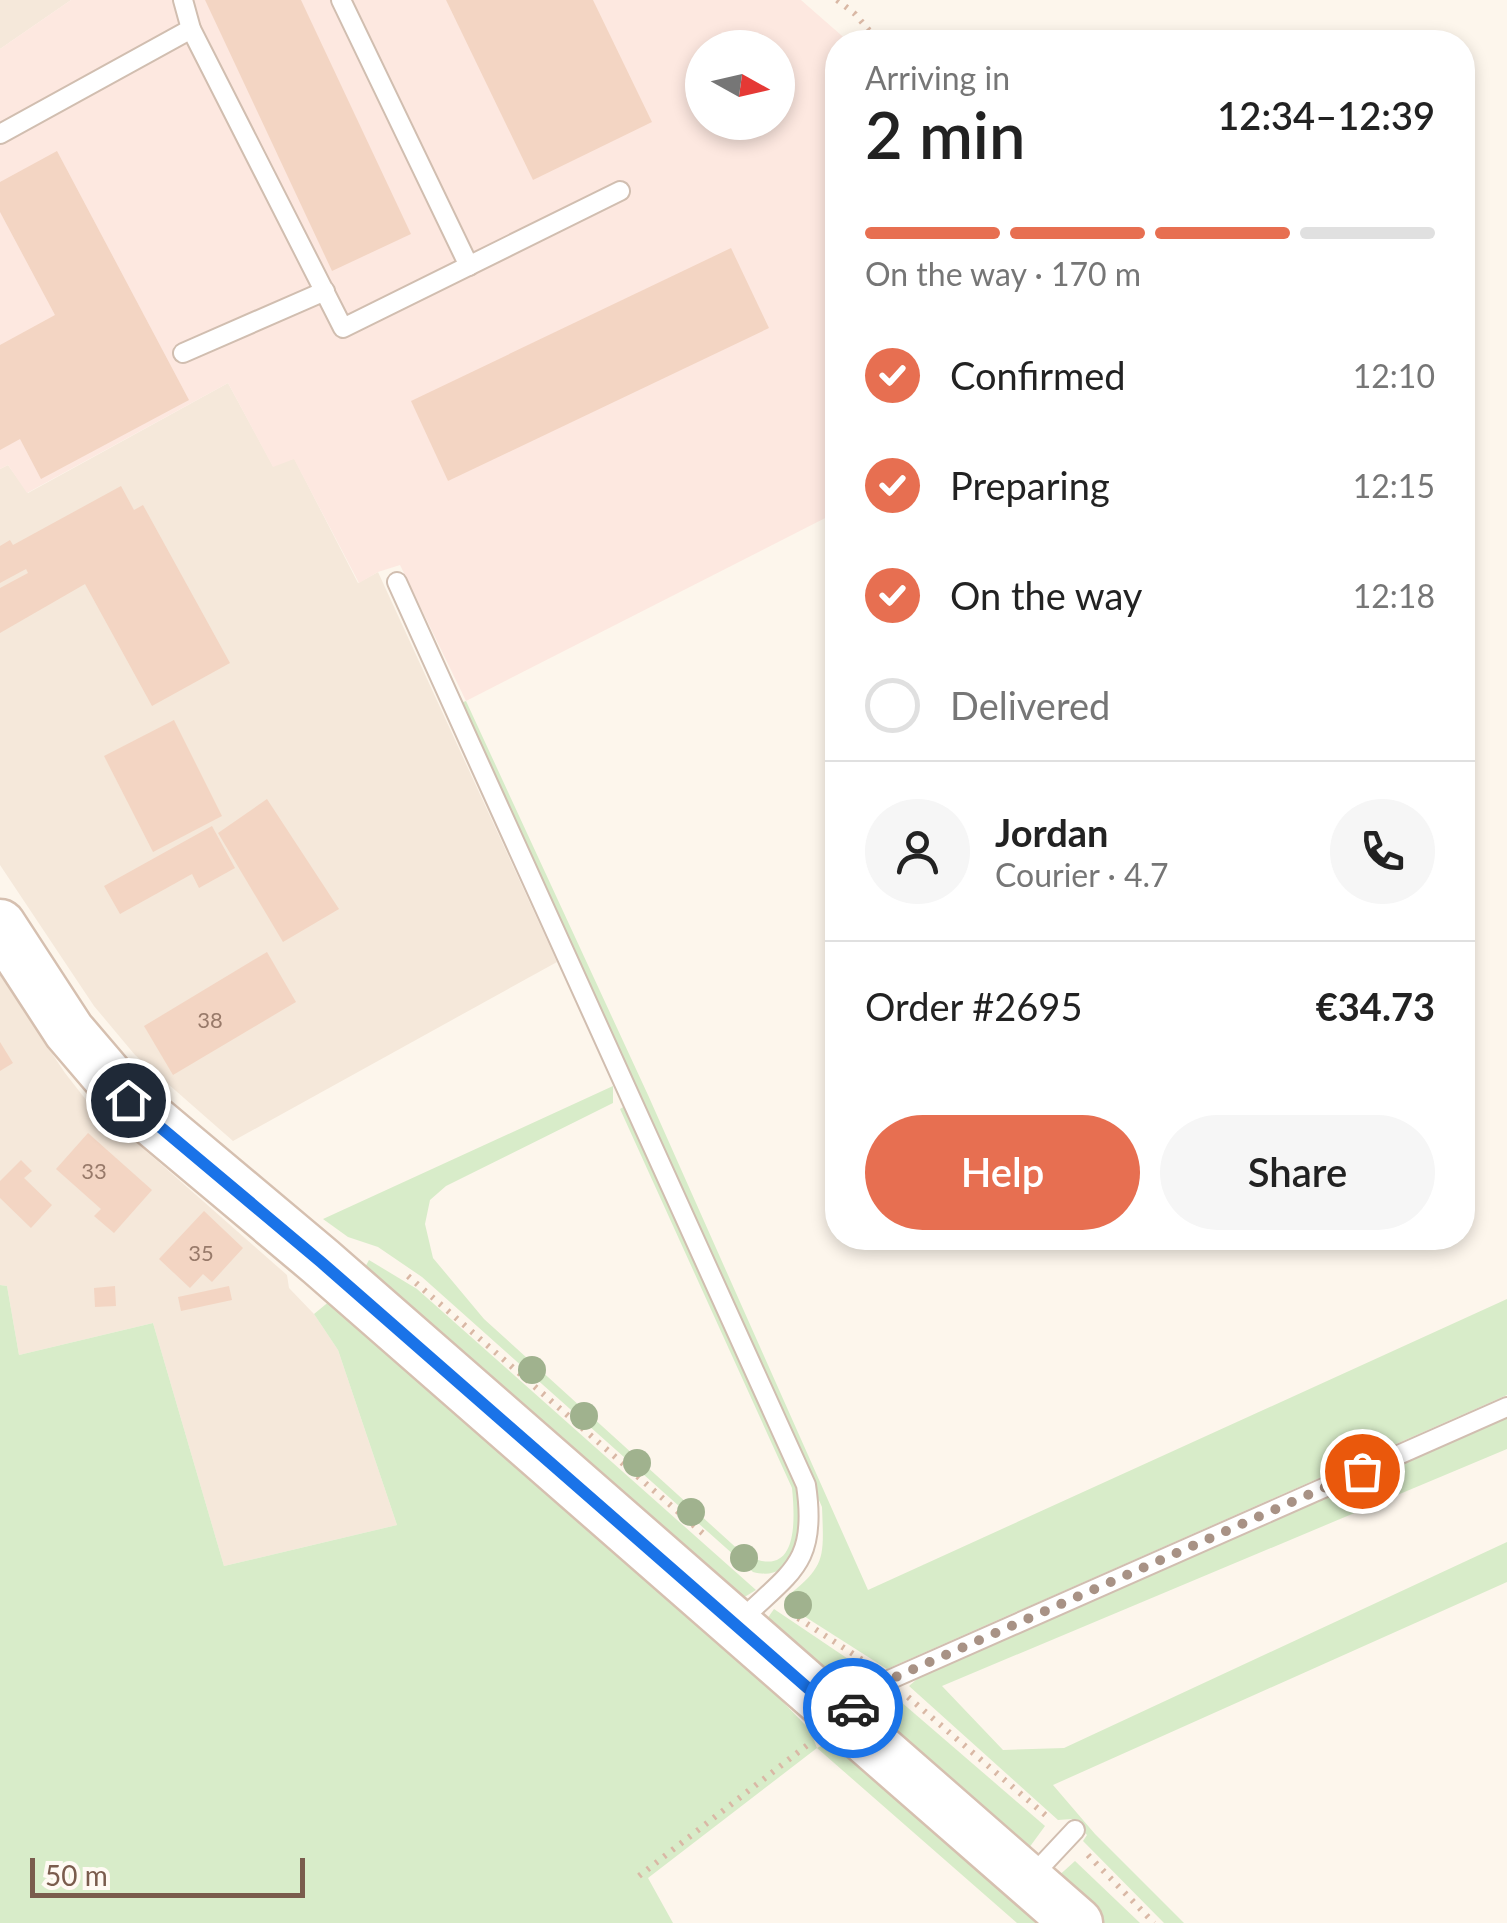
<!DOCTYPE html>
<meta charset="utf-8">
<style>
:root{--surface:#fff;--page:#f6f6f6;--text:#222;--muted:#767676;--line:#e0e0e0;--accent:#e76f51}
body{margin:0;font-family:Lato,sans-serif;background:var(--page);color:var(--text);height:100vh;display:flex;flex-direction:column;font-size:38px;white-space:nowrap}
*{box-sizing:border-box;margin:0}
p{font-size:32px;color:var(--muted)}
.icon{flex:none;width:55px;height:55px;fill:none;stroke:currentColor;stroke-width:2;stroke-linecap:round;stroke-linejoin:round}
.map{position:relative;flex:1;overflow:hidden}
.details{position:absolute;left:825px;top:30px;width:650px;height:1220px;display:flex;flex-direction:column;background:var(--surface);border-radius:40px;box-shadow:0 5px 15px #0003}
.details>*{flex:none}
.needle{width:65px;rotate:98deg}
.fabs{position:absolute;left:685px;top:30px;display:grid;gap:20px}
.fabs a{display:grid;place-items:center;width:110px;height:110px;border-radius:50%;background:var(--surface);box-shadow:0 5px 15px #0003;font-size:50px}
.scale{position:absolute;left:30px;bottom:25px;width:275px;box-sizing:border-box;padding-left:10px;border:5px solid #7a5c4d;border-top:0;font-size:28px;line-height:35px;white-space:nowrap;color:#7a5c4d;-webkit-text-stroke:8px #fffaf3;paint-order:stroke}
.pin{position:absolute;display:grid;place-items:center;width:85px;height:85px;color:#fff;margin:-42px;border:5px solid #fff;border-radius:50%;box-shadow:0 2px 10px #0007}
.courier{position:absolute;display:grid;place-items:center;width:100px;height:100px;margin:-50px;border:8px solid #1a73e8;border-radius:50%;background:#fff;color:#222;box-shadow:0 2px 12px #0007}
.overview em{font-style:normal;font-weight:600}
.overview div{display:flex;flex-direction:column-reverse}
.overview{display:flex;align-items:center;justify-content:space-between;height:170px;padding:0 40px}
h1{font-size:65px;font-weight:600;line-height:75px}
.bar{display:grid;grid-template-columns:repeat(4,1fr);gap:15px 10px;align-content:center;height:120px;padding:0 40px}
.bar i{height:12px;border-radius:8px;background:var(--line)}
.bar .on{background:var(--accent)}
.bar p{grid-column:span 4}
.line{display:flex;align-items:center;gap:25px;padding:0 40px;border-top:2px solid var(--line)}
.line div{flex:1}
.round{display:grid;place-items:center;flex:none;width:105px;height:105px;border-radius:52px;background:var(--page)}
ol{padding:0 40px;list-style:none}
li{display:flex;align-items:center;gap:30px;height:110px}
li p{margin-inline-start:auto}
li .icon{padding:10px;border-radius:50%;background:var(--accent);color:#fff;stroke-width:4}
li:last-child{color:var(--muted)}
li i{width:55px;height:55px;border:5px solid var(--line);border-radius:50%}
.primary-button{display:flex;gap:20px;margin-top:auto;padding:20px 40px}
.primary-button a{flex:1;height:115px;border-radius:60px;background:var(--accent);color:#fff;font-size:40px;font-weight:600;line-height:115px;text-align:center}
.primary-button a+a{background:var(--page);color:var(--text)}
.map>svg:first-child{display:block}
.residential{fill:#f5e8da}
.commercial{fill:#fde8e0;fill-rule:evenodd}
.green{fill:#d8ecc9}
.building{fill:#f3d5c3}
.lines{fill:none;stroke-linecap:round;stroke-linejoin:round}
.service-casing{stroke:#d1beb0;stroke-width:22}
.secondary-casing{stroke:#d6c0b0;stroke-width:55}
.path{stroke:#d9b8a5;stroke-width:6;stroke-dasharray:2.5 8;stroke-linecap:butt}
.service{stroke:#fff;stroke-width:18}
.secondary{stroke:#fff;stroke-width:50}
.tree{fill:#a0b28e}
.done{stroke:#a89285;stroke-width:10;stroke-dasharray:0 18}
.route{stroke:#1a73e8;stroke-width:12}
.labels{text-anchor:middle;stroke-width:8;stroke-linejoin:round;paint-order:stroke}
.number-label{font-size:22px;fill:#987a6a}
</style>
<div class="map">
<svg width="1507" height="1923" viewBox="0 0 1507 1923">
<rect width="100%" height="100%" fill="#fdf6ec"/>
<g class="residential">
<polygon points="0,0 71,0 0,49"/>
<polygon points="228,383 273,466 294,458 358,583 378,572 557,962 233,1141 135,1055 94,1006 0,865 0,469 8,465 28,493"/>
<polygon points="0,975 65,1073 101,1119 112,1121 287,1275 289,1288 314,1314 338,1350 397,1525 224,1566 153,1323 19,1355 7,1286 0,1285"/>
</g>
<path class="commercial" d="M71 0H801L849 42H838L837 512 466 701 400 565 378 572 359 583 294 459 273 467 228 383 27 493 8 465 0 469V49ZM702 48H778V122H702Z"/>
<g class="green">
<path d="M466 701 648 1095 868 1590 1507 1299V1395L887 1669 785 1604V1598C826 1566 824 1559 822 1507L641 1096 461 703Z"/>
<path d="M613 1086V1103L446 1186 430 1200 425 1224 433 1258 484 1319 742 1553C796 1583 796 1528 792 1488L620 1109 628 1104 799 1487C802 1520 802 1585 753 1572L422 1277 378 1247 348 1237 323 1219Z"/>
<polygon points="369,1260 417,1289 756,1590 738,1601 363,1271"/>
<polygon points="0,1285 7,1286 19,1355 153,1323 224,1566 397,1525 338,1350 314,1314 331,1300 742,1659 810,1730 817,1748 829,1742 841,1744 1049,1923 1017,1923 817,1748 648,1878 673,1923 0,1923"/>
<polygon points="1507,1417 1507,1449 942,1686 1003,1750 1064,1748 1507,1542 1507,1582 1053,1785 1095,1834 1184,1923 1164,1923 1083,1841 1087,1835 1072,1819 1058,1820 909,1686 924,1673"/>
<polygon points="774,1609 866,1671 869,1678 852,1688 839,1686 767,1626 767,1619"/>
<polygon points="893,1695 1045,1826 1026,1852 875,1723 877,1708"/>
<polygon points="1075,1861 1140,1923 1103,1923 1054,1880"/>
</g>
<g class="building">
<polygon points="205,0 301,0 411,234 332,271"/>
<polygon points="446,0 593,0 652,122 533,180"/>
<polygon points="57,151 189,400 41,479 20,439 0,450 0,345 55,315 0,212 0,182"/>
<polygon points="731,248 769,328 448,481 411,401"/>
<polygon points="121,486 134,510 143,505 230,663 152,706 85,584 0,633 0,588 28,573 26,569 0,583 0,546 10,540 13,545"/>
<polygon points="174,720 222,816 153,852 104,756"/>
<polygon points="267,799 339,909 283,942 218,833"/>
<polygon points="212,826 235,868 199,888 192,874 120,914 104,886"/>
<polygon points="267,952 296,1002 173,1075 144,1026"/>
<polygon points="0,1042 13,1063 0,1071"/>
<polygon points="88,1133 152,1190 114,1233 94,1216 101,1209 56,1169"/>
<polygon points="21,1160 32,1171 24,1178 52,1205 31,1228 0,1198 0,1181"/>
<polygon points="204,1211 243,1248 212,1282 203,1274 190,1288 159,1259"/>
<polygon points="115,1286 116,1306 95,1307 94,1288"/>
<polygon points="229,1286 232,1300 181,1311 178,1297"/>
</g>
<g class="lines">
<g class="service-casing">
<g id="service">
<polyline points="183,0 191,29 343,328 620,191"/>
<polyline points="341,0 469,266"/>
<polyline points="0,134 191,29"/>
<polyline points="183,353 325,291"/>
<path d="M397 582 806 1485C818 1564 790 1572 740 1621"/>
<polyline points="846,1714 889,1680 1507,1407"/>
<polyline points="1031,1877 1075,1830"/>
</g>
</g>
<g class="secondary-casing">
<polyline id="secondary" points="0,925 69,1031 128,1100 321,1262 1077,1923"/>
</g>
<g class="path">
<polyline points="837,0 855,14 879,42"/>
<polyline points="408,1276 707,1537"/>
<polyline points="798,1618 867,1663"/>
<polyline points="908,1697 1050,1819"/>
<polyline points="1088,1855 1154,1923"/>
<polyline points="639,1876 810,1743"/>
</g>
<use href="#service" class="service"/>
<use href="#secondary" class="secondary"/>
</g>
<g class="tree">
<circle cx="532" cy="1370" r="14"/>
<circle cx="584" cy="1416" r="14"/>
<circle cx="637" cy="1463" r="14"/>
<circle cx="691" cy="1512" r="14"/>
<circle cx="744" cy="1558" r="14"/>
<circle cx="798" cy="1605" r="14"/>
</g>
<g class="lines">
<polyline class="done" points="853,1708 889,1680 1362,1471"/>
<polyline class="route" points="128,1100 321,1262 842,1718 853,1708"/>
</g>
<g class="labels">
<g class="number-label">
<text x="210" y="1028">38</text>
<text x="94" y="1179">33</text>
<text x="201" y="1261">35</text>
</g>
</g>
</svg>
<div class="fabs">
<a><svg class="needle" viewBox="-14 -14 28 28"><path d="M0-13l5 13h-10z" fill="#e53935"/><path d="M0 13l5-13h-10z" fill="#767676"/></svg></a>
</div>
<div class="scale">50 m</div>
<div class="pin" style="left:1362px;top:1471px;background:#ea580c"><svg class="icon" aria-label="bag" viewBox="0 0 24 24"><path d="M5 8h14l-1 12H6zM9 8a3 3 0 0 1 6 0"/></svg></div>
<div class="pin" style="left:128px;top:1100px;background:#1f2937"><svg class="icon" aria-label="home" viewBox="0 0 24 24"><path d="M3 11l9-7 9 7M6 9v11h12V9"/></svg></div>
<div class="courier" style="left:853px;top:1708px"><svg class="icon" aria-label="car" viewBox="0 0 24 24"><path d="M5 17H2v-5l4-1 3-4h7l3 4 3 1v5h-3M9 17h6M6 11h13"/><circle cx="7" cy="17" r="2"/><circle cx="17" cy="17" r="2"/></svg></div>
<section class="details">
<div class="overview"><div><h1>2 min</h1><p>Arriving in</p></div><em>12:34–12:39</em></div>
<div class="bar"><i class="on"></i><i class="on"></i><i class="on"></i><i></i><p>On the way · 170 m</p></div>
<ol>
<li><svg class="icon" aria-label="check" viewBox="0 0 24 24"><path d="M5 12l5 5 9-10"/></svg>Confirmed<p>12:10</p></li>
<li><svg class="icon" aria-label="check" viewBox="0 0 24 24"><path d="M5 12l5 5 9-10"/></svg>Preparing<p>12:15</p></li>
<li><svg class="icon" aria-label="check" viewBox="0 0 24 24"><path d="M5 12l5 5 9-10"/></svg>On the way<p>12:18</p></li>
<li><i></i>Delivered</li>
</ol>
<div class="line" style="height:180px"><a class="round"><svg class="icon" aria-label="person" viewBox="0 0 24 24"><circle cx="12" cy="8" r="4"/><path d="M4 21q1-7 8-7t8 7"/></svg></a><div><b>Jordan</b><p>Courier · 4.7</p></div><a class="round"><svg class="icon" aria-label="phone" viewBox="0 0 24 24"><path d="M5 4h4l2 5-3 2q2 4 5 5l2-3 5 2v4C11 20 4 13 5 4z"/></svg></a></div>
<div class="line" style="height:130px"><div>Order #2695</div><b>€34.73</b></div>
<div class="primary-button"><a>Help</a><a>Share</a></div>
</section>
</div>
